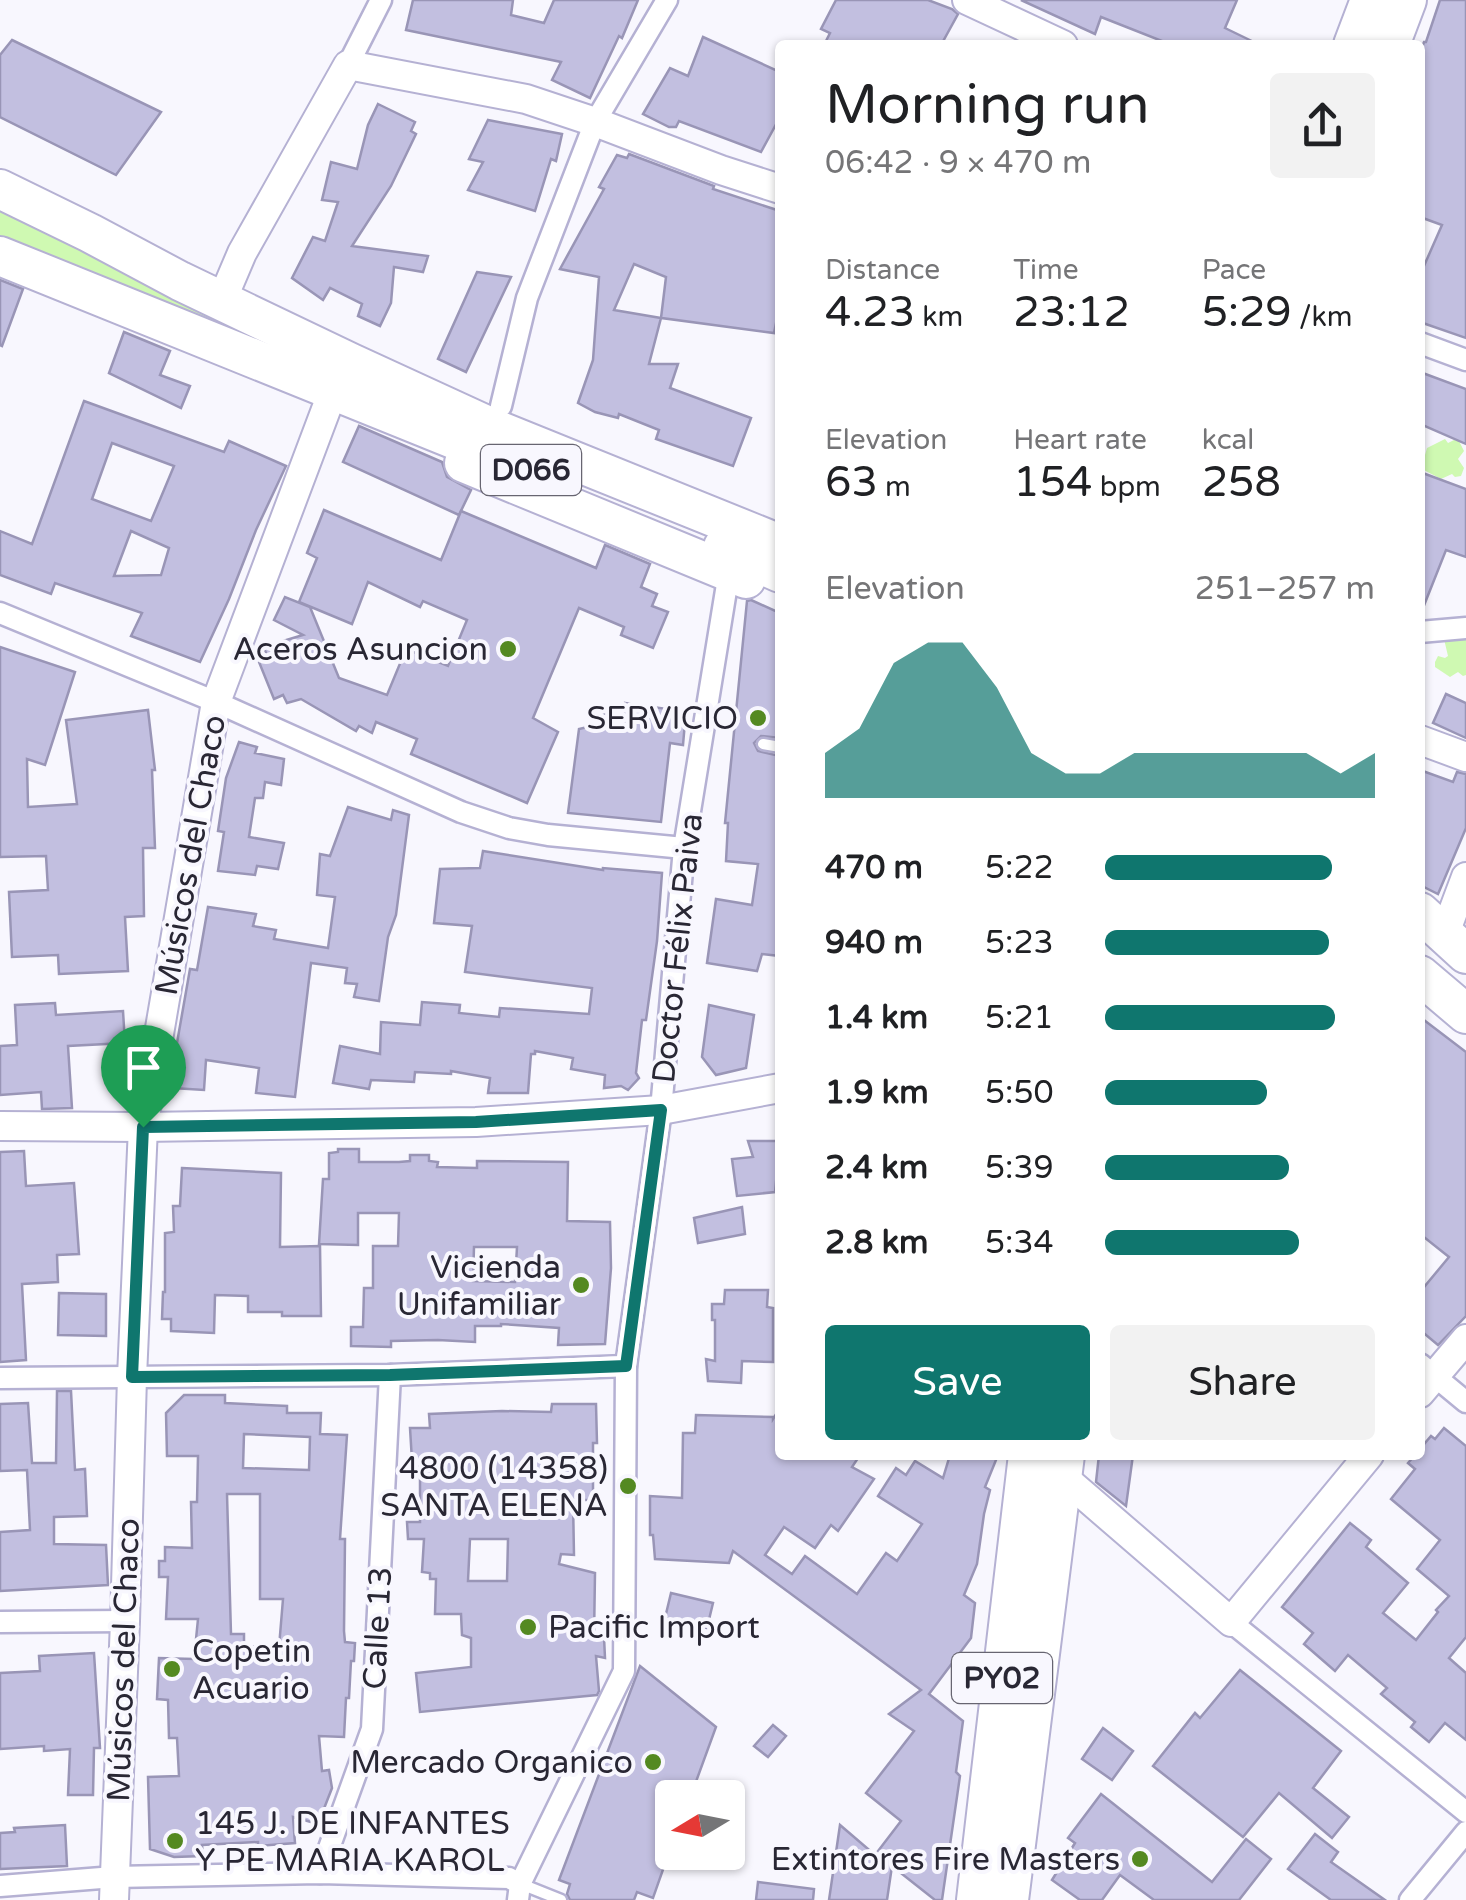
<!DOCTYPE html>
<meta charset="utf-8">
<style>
:root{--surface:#fff;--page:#f2f2f2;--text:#202124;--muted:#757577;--accent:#0f766e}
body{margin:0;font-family:"Varela Round",sans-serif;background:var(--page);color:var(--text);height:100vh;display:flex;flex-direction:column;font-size:38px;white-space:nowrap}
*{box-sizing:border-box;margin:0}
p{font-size:32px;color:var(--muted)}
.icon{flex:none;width:55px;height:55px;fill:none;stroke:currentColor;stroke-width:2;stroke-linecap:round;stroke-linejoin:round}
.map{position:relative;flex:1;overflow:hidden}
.details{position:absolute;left:775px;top:40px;width:650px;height:1420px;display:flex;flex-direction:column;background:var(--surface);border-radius:10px;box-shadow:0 2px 8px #0004}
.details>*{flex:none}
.needle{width:65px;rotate:260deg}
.buttons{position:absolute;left:655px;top:1780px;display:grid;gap:20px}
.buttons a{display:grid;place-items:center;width:90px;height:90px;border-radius:10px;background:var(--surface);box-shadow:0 2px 8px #0004;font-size:50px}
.pin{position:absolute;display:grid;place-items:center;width:85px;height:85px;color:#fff;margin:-102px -42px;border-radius:50% 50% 50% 0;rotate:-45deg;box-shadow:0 0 10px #0007}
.pin .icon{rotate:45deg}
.round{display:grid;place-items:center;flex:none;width:105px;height:105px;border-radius:10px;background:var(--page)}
.summary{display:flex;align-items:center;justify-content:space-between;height:170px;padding:0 50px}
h1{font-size:55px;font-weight:600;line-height:75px}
.stats{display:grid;grid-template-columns:repeat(3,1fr);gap:15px;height:170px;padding:10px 50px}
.stats div{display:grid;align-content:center}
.stats b{font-size:42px;font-weight:600}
.stats small{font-size:28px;font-weight:400}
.stats p{font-size:28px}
.chart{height:280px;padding:20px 50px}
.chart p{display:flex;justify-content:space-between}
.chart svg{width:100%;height:180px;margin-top:10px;fill:var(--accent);opacity:.7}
.button{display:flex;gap:20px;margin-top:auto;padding:20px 50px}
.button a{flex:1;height:115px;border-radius:10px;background:var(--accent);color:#fff;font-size:40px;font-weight:600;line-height:115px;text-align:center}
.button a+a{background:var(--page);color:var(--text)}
ul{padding:0 50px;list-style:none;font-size:32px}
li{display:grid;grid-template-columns:160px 120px 1fr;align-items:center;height:75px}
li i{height:25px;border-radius:12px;background:var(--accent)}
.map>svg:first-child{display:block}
</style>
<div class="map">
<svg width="1466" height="1900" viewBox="0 0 1466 1900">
<rect width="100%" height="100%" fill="#f8f7fe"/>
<g fill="#cff9b2">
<polygon points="0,198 118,264 157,290 328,377 0,237"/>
<polygon points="1445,439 1448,443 1454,440 1459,441 1464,451 1458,459 1464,468 1461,476 1455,477 1452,474 1441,479 1422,469 1421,460 1425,455 1427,448"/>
<polygon points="1466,631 1466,675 1463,676 1458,672 1450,677 1435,667 1435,662 1438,656 1445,658 1448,656 1444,639"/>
</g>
<g fill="#c2bfe0" stroke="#9995b6" stroke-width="2.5" fill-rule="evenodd">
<polygon points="413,0 513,0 511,15 544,23 554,0 638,0 622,38 619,36 590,98 552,80 561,62 406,30"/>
<polygon points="836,0 928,0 952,9 958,14 941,45 824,45 830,33 821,29"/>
<polygon points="1021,0 1237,0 1225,28 1260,45 1161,45 1162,41 1101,17 1095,34"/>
<polygon points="1440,0 1466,0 1466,338 1420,322 1420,275 1442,225 1420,217 1420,53 1424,42 1426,42"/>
<polygon points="703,37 780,72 780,117 761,152 679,121 676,127 669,127 643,114 670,68 688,76"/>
<polygon points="12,40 161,112 116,175 0,117 0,55"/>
<polygon points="378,104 415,122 411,131 416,134 391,186 352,246 428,256 423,272 394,267 391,303 380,326 358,316 362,304 330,288 323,300 292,278 313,237 325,241 338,202 322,200 331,162 357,169 368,125"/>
<polygon points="488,120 562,134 556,161 551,159 535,211 468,190 483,162 469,159"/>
<path d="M629,154L714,186L713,189L780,211V304L774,333L661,318L649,364H678L670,388L751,418L733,466L656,439L659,430L619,414L618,418L595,412L578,403L593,360L599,277L560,269L604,189L599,187L617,155L627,158ZM634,264L666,277L661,318L614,310Z"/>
<polygon points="477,272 511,277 466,372 438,359"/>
<polygon points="0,280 23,289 2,346 0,345"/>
<polygon points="124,332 170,351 160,375 190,386 181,408 109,373"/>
<polygon points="1420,372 1466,389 1466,444 1420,424"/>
<path d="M84,401L224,452L229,441L286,466L256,530L229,599L200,662L131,636L142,613L55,583L51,594L0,575V531L32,544ZM112,443L174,466L151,521L92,499ZM131,531L169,548L161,575L114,576Z"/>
<polygon points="359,426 442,462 447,477 471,490 459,515 343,462"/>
<polygon points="1420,472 1466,489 1466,557 1446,550 1421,613"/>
<polygon points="324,510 441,560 461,511 596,568 605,545 650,564 641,587 657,594 652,606 668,612 653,648 621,635 624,627 579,608 533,718 558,732 527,803 411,754 417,739 376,722 372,733 359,726 356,731 301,699 287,703 283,695 274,699 259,662 270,660 263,647 303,635 274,620 285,597 310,607 339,678 387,695 406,649 448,666 467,620 423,601 420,607 368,582 352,624 299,602 317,558 307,553"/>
<polygon points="751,600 780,613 780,738 761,736 754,743 758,751 780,756 780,956 762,954 757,971 707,963 716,899 752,905 758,864 726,861 728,823 725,823 747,601"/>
<polygon points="0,647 75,672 45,765 27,759 28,807 77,804 66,720 148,710 155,770 152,770 155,848 143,848 144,916 125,917 128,971 59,974 58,955 12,957 9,892 48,890 46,856 0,857"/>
<polygon points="1446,694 1466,703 1466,738 1433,723"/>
<polygon points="625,703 674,710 673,721 685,722 683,745 670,743 661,822 568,813 579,729 592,726 592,712 623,717"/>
<polygon points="239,742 257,747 255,753 284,759 281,785 265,782 263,798 255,798 249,837 284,843 278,869 257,866 255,875 218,871 224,832 218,831 226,778"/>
<polygon points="1420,770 1453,782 1457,772 1466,774 1466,828 1438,894 1420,885"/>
<polygon points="348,807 391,820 393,810 409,815 396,915 388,937 379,1001 354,997 357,984 345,983 347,968 311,963 295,1097 256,1093 259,1068 206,1060 204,1090 173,1088 174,1060 190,969 197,970 208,907 256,914 253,926 276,930 274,939 328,948 335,897 317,895 320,854 330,856"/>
<polygon points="483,851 603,870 603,868 662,873 657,941 646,1020 642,1020 636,1073 639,1078 628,1090 621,1086 604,1088 605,1075 571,1069 573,1058 535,1051 535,1054 531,1054 528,1093 488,1093 490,1078 451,1071 451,1074 415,1072 414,1082 371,1080 369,1089 333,1083 340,1046 380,1054 381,1022 420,1025 422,1002 460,1005 459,1013 499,1017 500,1008 589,1014 592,988 465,972 472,926 434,923 440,869 480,868"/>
<polygon points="55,1003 56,1015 123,1011 125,1043 68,1046 72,1108 42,1109 41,1092 0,1095 0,1046 17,1045 15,1005"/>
<polygon points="709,1005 754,1015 746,1068 716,1075 702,1057"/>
<polygon points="1420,1017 1466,1052 1466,1316 1438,1345 1420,1330 1420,1292 1449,1257 1420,1234"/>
<polygon points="748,1141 780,1141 775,1192 737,1196 732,1159 753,1157"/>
<path d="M338,1149H359V1162H399L410,1161V1155H429V1161L438,1162L437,1167L477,1168V1161L568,1162L567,1221L610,1222L611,1268L605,1344L558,1345L559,1328L501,1324V1326H475V1342L438,1340L391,1341V1347L351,1346V1327H363L364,1288H373V1246H398L399,1213H358V1245L319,1244L323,1179H329V1153L338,1152ZM474,1247H517L515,1282L473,1281Z"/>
<polygon points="24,1151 26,1186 74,1183 79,1254 57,1255 58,1282 22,1284 26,1360 0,1362 0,1152"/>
<polygon points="182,1168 281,1173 280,1247 320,1246 321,1316 282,1316 282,1312 248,1312 248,1296 215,1295 214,1333 171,1331 171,1319 162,1319 163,1292 165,1292 165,1233 174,1232 173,1206 180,1206"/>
<polygon points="742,1207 745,1234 698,1243 694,1218"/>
<polygon points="725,1290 768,1290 767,1307 773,1308 773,1362 742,1361 741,1383 708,1381 706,1359 715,1361 715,1320 712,1320 712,1304 724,1304"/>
<polygon points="59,1293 106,1294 106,1336 58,1335"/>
<polygon points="57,1391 71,1391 75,1470 85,1469 87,1516 54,1517 54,1544 106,1545 108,1585 0,1591 0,1532 30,1530 27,1470 0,1471 0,1404 28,1403 32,1463 56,1463"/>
<path d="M184,1395H225V1403L287,1406V1413H321L320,1434L347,1435L340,1539H345L344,1631L345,1642L355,1643L354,1661H351L349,1698H346L344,1737L319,1736L322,1771L329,1770L332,1788L318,1824L293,1817L295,1843L258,1846V1842L202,1845L203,1856L174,1857L150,1849L148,1777L179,1776L177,1738H169L168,1700L157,1699L159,1658L194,1659L198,1619H166L168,1577H159V1561H165V1547L192,1548L191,1502H197L198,1456H167L166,1413ZM244,1434L310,1437L309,1470L243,1468ZM227,1494H260V1599H283L279,1647L244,1646V1634H231Z"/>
<path d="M552,1404H596L597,1443H593V1500H573L574,1555L561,1554L559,1564L595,1573L594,1638L604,1637L605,1658L596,1656L599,1691L597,1695L420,1712L416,1673L471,1667V1638L462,1635L461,1614H435L436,1579H430V1573L422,1572L424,1539H408L407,1522H420V1461H412L410,1428H430L429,1414L502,1411L551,1412ZM470,1539H508L507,1581H468Z"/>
<polygon points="780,1408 780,1455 860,1455 852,1467 874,1479 838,1531 831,1525 815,1548 784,1527 765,1555 792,1574 805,1556 857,1594 886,1553 897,1561 922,1524 878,1496 896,1468 906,1475 915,1461 943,1478 950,1455 998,1455 985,1487 990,1490 984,1514 977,1564 964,1595 975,1603 971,1638 929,1694 963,1721 956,1772 960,1776 942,1900 935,1900 892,1866 887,1900 829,1900 840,1825 875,1855 901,1821 866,1793 914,1731 889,1714 921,1690 733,1551 729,1563 655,1559 653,1535 650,1535 650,1496 682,1498 683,1433 695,1433 696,1415 773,1417 773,1419"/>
<polygon points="1444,1428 1466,1446 1466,1637 1449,1658 1466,1673 1466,1740 1445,1723 1429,1742 1411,1727 1415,1722 1381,1694 1387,1688 1348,1655 1335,1671 1304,1644 1313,1633 1282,1607 1350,1523 1371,1540 1366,1547 1408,1583 1383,1613 1416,1640 1438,1612 1436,1610 1449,1596 1417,1569 1440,1540 1391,1499 1415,1469 1408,1463 1415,1455 1420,1455 1420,1449 1431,1436 1435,1439"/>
<polygon points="1099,1455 1133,1455 1126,1506 1096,1482"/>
<polygon points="671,1593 713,1603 707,1628 665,1618"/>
<polygon points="94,1653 100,1748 94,1748 93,1795 68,1795 70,1749 44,1751 44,1746 0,1749 0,1673 40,1671 39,1656"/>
<polygon points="640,1666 716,1727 690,1798 672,1798 672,1844 653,1898 637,1892 634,1900 570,1900 567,1894 570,1884 559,1880"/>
<polygon points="1240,1670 1341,1751 1313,1788 1349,1817 1332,1838 1279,1793 1243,1837 1153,1766 1195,1713 1200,1718"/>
<polygon points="773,1725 786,1736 768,1757 754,1746"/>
<polygon points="1103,1728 1133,1751 1112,1780 1082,1759"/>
<polygon points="1101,1794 1212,1882 1246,1839 1271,1859 1239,1900 1154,1900 1120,1875 1102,1900 1080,1900 1052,1880 1075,1843 1068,1838"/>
<polygon points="65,1825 67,1866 0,1869 0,1833 15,1832 14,1828"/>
<polygon points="1315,1834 1338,1852 1331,1862 1385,1900 1331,1900 1288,1869"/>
<polygon points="758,1882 814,1889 813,1900 756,1900"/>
</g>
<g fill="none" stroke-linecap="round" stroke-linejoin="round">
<g stroke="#b5b1d3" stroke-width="15">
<g id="lane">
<polyline points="763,744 780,747"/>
<polyline points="521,1884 561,1900"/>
</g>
</g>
<g stroke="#b5b1d3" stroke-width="25">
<g id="street">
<polyline points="348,65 381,0"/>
<polyline points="1420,343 1466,360"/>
<polyline points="501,406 527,298 595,122 667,0"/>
<polyline points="0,613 216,702 461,812 509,828 548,835 684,848"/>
<polyline points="1420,632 1466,628"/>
<polyline points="1420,1364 1466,1402"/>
<polyline points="0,1378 390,1375 626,1366"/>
<polyline points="0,1622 125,1621"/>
<polyline points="1231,1622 1466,1812"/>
<polyline points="320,1873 372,1729 390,1375"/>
<polyline points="0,1886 114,1877 320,1873 509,1878 520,1884"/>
<polyline points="518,1900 520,1884 624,1671 626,1366 661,1110 684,848 729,572"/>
<polyline points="1410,1900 1466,1832"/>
</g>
</g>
<g stroke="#b5b1d3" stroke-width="32">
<g id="secondary">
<polyline points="967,0 1063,45"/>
<polyline points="222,300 242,253 348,65 526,99 595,122 721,170 780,189"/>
<polyline points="1420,740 1466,757"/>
<polyline points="1445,933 1466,877"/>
<polyline points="0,1126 143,1127 476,1122 661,1110 780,1088"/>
<polyline points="1420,1393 1466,1339"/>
<polyline points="1063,1477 1231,1622 1369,1455"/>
<polyline points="114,1900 125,1621 132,1377 143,1127 216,702 333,391"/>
</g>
</g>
<g stroke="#b5b1d3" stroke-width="42">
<g id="highway">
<polyline points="1353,45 1370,0"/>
<polyline points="1390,45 1407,0"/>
<polyline points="0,189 90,233 180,281 351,363 495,429 780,544"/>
<polyline points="0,256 500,458"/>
<polyline points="464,463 746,579"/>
<polyline points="723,547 780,573"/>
<polyline points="1420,912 1466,954"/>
<polyline points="1420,975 1466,1014"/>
<polyline points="976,1900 1028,1455"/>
<polyline points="1009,1900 1065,1455"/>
</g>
</g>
<use href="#lane" stroke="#fff" stroke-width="10"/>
<use href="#street" stroke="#fff" stroke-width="20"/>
<use href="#secondary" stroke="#fff" stroke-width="28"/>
<use href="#highway" stroke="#fff" stroke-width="38"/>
</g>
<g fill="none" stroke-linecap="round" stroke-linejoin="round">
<g stroke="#fff" stroke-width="20">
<polygon id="route" points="661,1110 626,1366 390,1375 132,1377 143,1127 476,1122"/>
</g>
<use href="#route" stroke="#0f766e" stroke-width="12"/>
</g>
<g fill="#548921" stroke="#f8f7fe" stroke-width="4">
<circle cx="508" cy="649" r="10"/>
<circle cx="758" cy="718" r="10"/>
<circle cx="581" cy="1285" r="10"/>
<circle cx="628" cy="1486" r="10"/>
<circle cx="528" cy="1627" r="10"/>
<circle cx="172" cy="1669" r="10"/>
<circle cx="653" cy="1762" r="10"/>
<circle cx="175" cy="1841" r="10"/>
<circle cx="1140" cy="1859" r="10"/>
</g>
<g text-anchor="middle" stroke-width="8" stroke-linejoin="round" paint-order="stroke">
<g fill="#f8f7fe" stroke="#676571" stroke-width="2.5">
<rect x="481" y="445" width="100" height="50" rx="8"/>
<rect x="952" y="1653" width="100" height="50" rx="8"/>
</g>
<g font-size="30" font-weight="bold" fill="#292734">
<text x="531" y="480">D066</text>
<text x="1002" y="1688">PY02</text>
</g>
<g font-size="32" fill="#292734" stroke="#f8f7fe" text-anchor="end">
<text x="488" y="660">Aceros Asuncion</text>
<text x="738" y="729">SERVICIO</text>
<text x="561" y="1278">Vicienda<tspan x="561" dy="37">Unifamiliar</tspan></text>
<text x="608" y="1479">4800 (14358)<tspan x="608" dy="37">SANTA ELENA</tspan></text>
<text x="548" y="1638" text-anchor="start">Pacific Import</text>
<text x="192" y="1662" text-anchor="start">Copetin<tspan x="192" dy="37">Acuario</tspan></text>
<text x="633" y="1773">Mercado Organico</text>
<text x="195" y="1834" text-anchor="start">145 J. DE INFANTES<tspan x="195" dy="37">Y PE MARIA KAROL</tspan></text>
<text x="1120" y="1870">Extintores Fire Masters</text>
</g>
<g font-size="32" fill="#292734" stroke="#f8f7fe">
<text transform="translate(190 855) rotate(-80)" y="11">Músicos del Chaco</text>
<text transform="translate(677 948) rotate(-84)" y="11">Doctor Félix Paiva</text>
<text transform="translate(377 1628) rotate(-87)" y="11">Calle 13</text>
<text transform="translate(123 1660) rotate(-88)" y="11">Músicos del Chaco</text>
</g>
</g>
</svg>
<div class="buttons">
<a><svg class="needle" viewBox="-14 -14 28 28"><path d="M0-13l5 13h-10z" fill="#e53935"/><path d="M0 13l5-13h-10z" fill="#757577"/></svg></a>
</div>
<div class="pin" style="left:143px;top:1127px;background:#1e9e55"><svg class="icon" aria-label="arrive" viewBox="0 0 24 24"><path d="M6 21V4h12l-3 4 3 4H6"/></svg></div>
<section class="details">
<div class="summary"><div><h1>Morning run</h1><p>06:42 · 9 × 470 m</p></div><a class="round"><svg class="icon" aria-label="share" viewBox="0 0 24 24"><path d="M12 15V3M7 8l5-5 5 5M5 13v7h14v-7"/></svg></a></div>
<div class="stats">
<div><p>Distance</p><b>4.23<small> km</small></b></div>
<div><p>Time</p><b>23:12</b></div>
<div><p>Pace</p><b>5:29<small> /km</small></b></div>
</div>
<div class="stats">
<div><p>Elevation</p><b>63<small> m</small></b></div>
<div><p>Heart rate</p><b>154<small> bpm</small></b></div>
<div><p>kcal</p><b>258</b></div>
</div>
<div class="chart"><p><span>Elevation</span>251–257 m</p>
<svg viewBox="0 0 160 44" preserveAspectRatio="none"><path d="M0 44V33L10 27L20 11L30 6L40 6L50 17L60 33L70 38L80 38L90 33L100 33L110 33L120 33L130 33L140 33L150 38L160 33V44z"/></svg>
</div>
<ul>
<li><b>470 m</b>5:22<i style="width:84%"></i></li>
<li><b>940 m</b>5:23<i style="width:83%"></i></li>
<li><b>1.4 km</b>5:21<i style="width:85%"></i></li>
<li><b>1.9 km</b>5:50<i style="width:60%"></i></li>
<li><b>2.4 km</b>5:39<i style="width:68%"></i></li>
<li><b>2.8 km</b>5:34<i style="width:72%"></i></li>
</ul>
<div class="button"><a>Save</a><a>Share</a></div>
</section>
</div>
